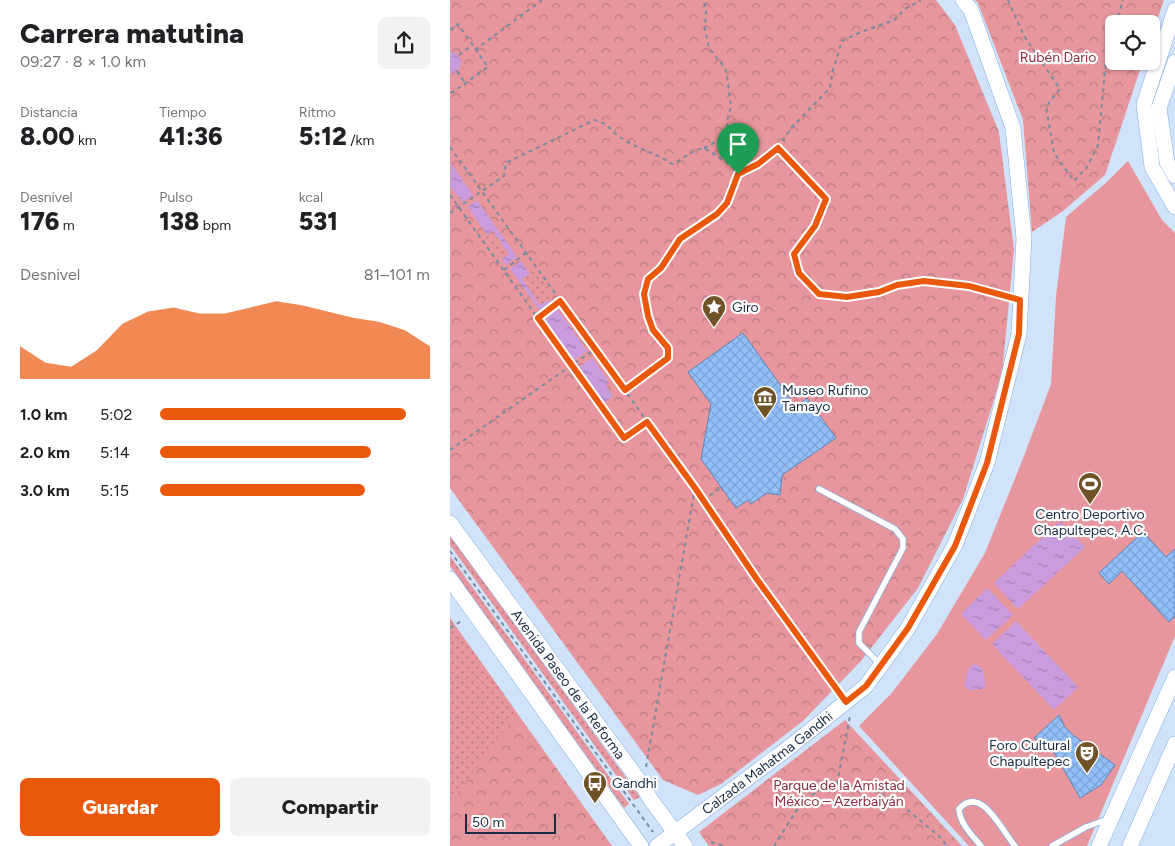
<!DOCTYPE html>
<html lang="es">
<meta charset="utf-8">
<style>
:root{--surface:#fff;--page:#f2f2f2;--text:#202124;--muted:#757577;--accent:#ea580c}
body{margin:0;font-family:Figtree,sans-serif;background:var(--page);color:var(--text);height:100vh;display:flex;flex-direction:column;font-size:19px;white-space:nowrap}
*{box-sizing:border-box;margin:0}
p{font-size:16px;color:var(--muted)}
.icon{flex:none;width:28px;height:28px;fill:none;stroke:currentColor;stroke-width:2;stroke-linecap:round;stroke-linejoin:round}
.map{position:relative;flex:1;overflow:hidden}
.drawer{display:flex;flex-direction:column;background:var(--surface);width:450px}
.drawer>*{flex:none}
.fabs{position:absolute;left:655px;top:15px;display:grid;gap:10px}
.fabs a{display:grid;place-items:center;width:55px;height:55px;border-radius:8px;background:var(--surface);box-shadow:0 1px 4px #0004;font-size:25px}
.scale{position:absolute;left:15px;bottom:12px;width:91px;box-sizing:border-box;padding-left:5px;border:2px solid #1a2c43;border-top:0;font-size:14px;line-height:18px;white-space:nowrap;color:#1a2c43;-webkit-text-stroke:4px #fff;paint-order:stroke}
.pin{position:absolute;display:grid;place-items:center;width:42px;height:42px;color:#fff;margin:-51px -21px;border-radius:50% 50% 50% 0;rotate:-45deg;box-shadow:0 0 5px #0007}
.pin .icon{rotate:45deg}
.round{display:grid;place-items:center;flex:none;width:52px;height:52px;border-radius:8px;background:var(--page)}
.summary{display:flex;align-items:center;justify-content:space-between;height:85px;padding:0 20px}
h1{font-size:28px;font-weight:800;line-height:38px}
.stats{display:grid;grid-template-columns:repeat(3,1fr);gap:8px;height:85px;padding:5px 20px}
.stats div{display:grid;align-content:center}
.stats b{font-size:25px;font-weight:800}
.stats small{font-size:14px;font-weight:400}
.stats p{font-size:14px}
.chart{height:140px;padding:10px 20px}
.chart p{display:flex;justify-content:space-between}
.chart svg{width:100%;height:90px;margin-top:5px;fill:var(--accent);opacity:.7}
.cta{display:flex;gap:10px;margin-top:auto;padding:10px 20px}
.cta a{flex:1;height:58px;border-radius:8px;background:var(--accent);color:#fff;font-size:20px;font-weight:800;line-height:58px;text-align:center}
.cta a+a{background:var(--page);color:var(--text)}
ul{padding:0 20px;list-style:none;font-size:16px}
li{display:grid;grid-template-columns:80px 60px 1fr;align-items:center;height:38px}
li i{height:12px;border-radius:6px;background:var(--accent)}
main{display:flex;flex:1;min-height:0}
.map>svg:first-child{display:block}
</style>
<main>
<section class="drawer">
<div class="summary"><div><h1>Carrera matutina</h1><p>09:27 · 8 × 1.0 km</p></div><a class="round"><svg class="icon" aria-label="share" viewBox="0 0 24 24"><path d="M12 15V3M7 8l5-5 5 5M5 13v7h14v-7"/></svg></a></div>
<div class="stats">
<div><p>Distancia</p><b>8.00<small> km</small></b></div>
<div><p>Tiempo</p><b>41:36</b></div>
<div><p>Ritmo</p><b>5:12<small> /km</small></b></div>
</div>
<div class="stats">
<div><p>Desnivel</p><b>176<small> m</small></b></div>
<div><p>Pulso</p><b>138<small> bpm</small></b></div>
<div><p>kcal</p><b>531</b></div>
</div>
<div class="chart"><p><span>Desnivel</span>81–101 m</p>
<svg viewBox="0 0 160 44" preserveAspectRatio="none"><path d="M0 44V28L10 36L20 38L30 30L40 17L50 11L60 9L70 12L80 12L90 9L100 6L110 8L120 11L130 14L140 16L150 20L160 28V44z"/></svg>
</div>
<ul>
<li><b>1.0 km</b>5:02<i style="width:91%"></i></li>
<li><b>2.0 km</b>5:14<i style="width:78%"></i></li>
<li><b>3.0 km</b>5:15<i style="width:76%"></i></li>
</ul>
<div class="cta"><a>Guardar</a><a>Compartir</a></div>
</section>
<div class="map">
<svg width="725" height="846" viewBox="0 0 725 846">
<defs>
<pattern id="forest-crowns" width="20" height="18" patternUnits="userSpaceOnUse" patternTransform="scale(1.25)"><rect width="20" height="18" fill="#e6969c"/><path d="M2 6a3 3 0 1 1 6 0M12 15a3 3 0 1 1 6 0" fill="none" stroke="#ba7b81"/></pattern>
<pattern id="garden-dots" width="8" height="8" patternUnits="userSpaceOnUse" patternTransform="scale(1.25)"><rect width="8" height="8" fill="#e6969c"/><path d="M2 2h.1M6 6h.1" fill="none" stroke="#ba7b81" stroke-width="1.8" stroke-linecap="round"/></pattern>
<pattern id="water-ripples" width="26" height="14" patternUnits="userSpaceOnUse" patternTransform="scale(1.25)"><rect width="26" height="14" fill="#c99cdd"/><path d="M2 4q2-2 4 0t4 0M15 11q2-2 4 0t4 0" fill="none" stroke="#a27fb5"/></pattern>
<pattern id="building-cross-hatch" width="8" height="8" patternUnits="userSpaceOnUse" patternTransform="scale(1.25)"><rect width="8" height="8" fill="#92bff8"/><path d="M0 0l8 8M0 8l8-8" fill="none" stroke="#7da4d6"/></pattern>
</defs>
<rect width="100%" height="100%" fill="#d0e3fa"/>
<polygon fill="#e6969c" points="678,161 712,220 725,233 725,636 637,846 519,846 409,726 441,694 487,634 535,553 574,456 601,384 606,296 616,217 658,181"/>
<g fill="url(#forest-crowns)">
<polygon points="0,0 486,0 505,25 549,132 564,250 552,374 513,499 468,588 411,661 353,721 271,784 248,795 213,780 0,488"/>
<polygon points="525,0 714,0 701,38 701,24 664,24 664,61 693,61 655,175 613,211 582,232 573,120 528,3"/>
<polygon points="0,619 162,846 0,846"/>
<polygon points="395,720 512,846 259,846 249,832"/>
</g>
<g fill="url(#garden-dots)">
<polygon points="43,231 59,254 50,260 34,237"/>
<polygon points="86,270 104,296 90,305 72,279"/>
<polygon points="0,535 190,797 184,800 0,545"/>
<polygon points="0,556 179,804 174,808 0,566"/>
<polygon points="0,618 67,713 0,803"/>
</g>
<g fill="url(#water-ripples)">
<polygon points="0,52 6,53 11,61 10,68 2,73 0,73"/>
<polygon points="1,163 23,195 12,202 0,186"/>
<polygon points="27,200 67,257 56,265 52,259 59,254 43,231 37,235 18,207"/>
<polygon points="71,261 80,274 72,279 90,305 98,300 101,305 91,312 60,269"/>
<polygon points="107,308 137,351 124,360 93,317"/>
<polygon points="142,358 159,382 156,385 163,396 154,403 129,367"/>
<polygon points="610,521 635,547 568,609 544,583"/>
<polygon points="537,588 563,615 536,640 511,614"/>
<polygon points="566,621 628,687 604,710 542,644"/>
<path d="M523,664L530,666C534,671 537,683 534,689L519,690L514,686L518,670Z"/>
</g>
<g fill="url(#building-cross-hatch)" stroke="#5a84ba">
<polygon points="293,333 346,407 357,398 386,438 332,475 330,495 317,493 301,504 298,500 286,508 251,459 261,404 238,372"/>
<polygon points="693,532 716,557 725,549 725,616 719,622 672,571 659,584 649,573"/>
<polygon points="609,715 615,727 623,735 665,765 651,785 630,798 605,754 596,745 584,738"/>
</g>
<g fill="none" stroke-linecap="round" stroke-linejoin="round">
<g stroke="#81ade6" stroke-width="7">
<g id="lane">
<polyline points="369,489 445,529 453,539 453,548 409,632 409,643 431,665"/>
<path d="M531,846C522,835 510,824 509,809C531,784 552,831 565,846"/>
<polyline points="602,846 636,827 658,819"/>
</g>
</g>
<g stroke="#81ade6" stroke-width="16">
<g id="secondary">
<polyline points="725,10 694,104 702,167 725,207"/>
<polyline points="725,62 709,108 717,162 725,176"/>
<path id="s1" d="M0,523L193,786L201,800L235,846"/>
<polyline points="0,579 191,846"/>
<path id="s2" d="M207,846L337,749L416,686L458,628L505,545L537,463L569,334L574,238L563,128L521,10L513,0"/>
<polyline points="649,846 725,677"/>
<polyline points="680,846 725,744"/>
</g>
</g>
<g stroke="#788ba2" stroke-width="2" stroke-dasharray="4 4" stroke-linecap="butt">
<polyline points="558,0 574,36 610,89 596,107 604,153 624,181 637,167 648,145 657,51 664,29"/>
<polyline points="666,24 673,0"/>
<polyline points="0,30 8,24 38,67 0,94"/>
<polyline points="25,50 92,0"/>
<polyline points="9,55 22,45"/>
<polyline points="7,71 15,83"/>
<polyline points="0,118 0,119"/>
<polyline points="0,147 245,488"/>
<polyline points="254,148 261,145 273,136 277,128 278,115 281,108 277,76 275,68 259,48 255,29 256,12 254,0"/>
<path d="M328,148L376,199L365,226L344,254L349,273L369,294C391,296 405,296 427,292C443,289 458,281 475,281C503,282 531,290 558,296"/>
<polyline points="288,174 308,163 328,148 341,128 380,88 383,70 392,41 411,32 444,20 455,9 471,0"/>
<polyline points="0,195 174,439 197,422"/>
<path d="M0,213L54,176L56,163L144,120C159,123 161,132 173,139C188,149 207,153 222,164C235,159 239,151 254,148L281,165L288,174L277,203L267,214L230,239L211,267L197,279L194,294L198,317L203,330L218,348V358L175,391"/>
<polyline points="54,270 76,253"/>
<polyline points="88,318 111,301"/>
<polyline points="0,450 145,349"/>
<polyline points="253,500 272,487"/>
<polyline points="0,551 203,832"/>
<polyline points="0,628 13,620"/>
<polyline points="196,767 245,488 306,578 388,690"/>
<polyline points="387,784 400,716"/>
<polyline points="261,842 274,846"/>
<polyline points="324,846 350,805 367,791 387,784 419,789 448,802 491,838 497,846"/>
</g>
<use href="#lane" stroke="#fff" stroke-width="5.5"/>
<use href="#secondary" stroke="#fff" stroke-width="15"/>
</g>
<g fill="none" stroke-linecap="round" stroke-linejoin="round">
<g stroke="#fff" stroke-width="10">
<polygon id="route" points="328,148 376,199 365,226 344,254 349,273 369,294 397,297 429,292 447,285 474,281 519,286 570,300 569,334 537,463 505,546 458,628 416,686 396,702 306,578 245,488 197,422 174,438 88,318 110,301 175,390 218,358 218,348 203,330 198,316 194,294 198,279 211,268 230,239 267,214 277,203 288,174 308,164"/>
</g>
<use href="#route" stroke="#ea580c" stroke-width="6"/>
</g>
<defs>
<g id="sight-pin" transform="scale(1.25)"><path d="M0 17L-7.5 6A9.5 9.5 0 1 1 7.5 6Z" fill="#705227" stroke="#fff"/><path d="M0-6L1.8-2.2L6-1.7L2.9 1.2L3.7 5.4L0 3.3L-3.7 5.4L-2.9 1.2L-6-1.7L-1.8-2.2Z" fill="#fff"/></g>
<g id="museum-pin" transform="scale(1.25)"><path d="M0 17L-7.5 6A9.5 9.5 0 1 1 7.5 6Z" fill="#705227" stroke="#fff"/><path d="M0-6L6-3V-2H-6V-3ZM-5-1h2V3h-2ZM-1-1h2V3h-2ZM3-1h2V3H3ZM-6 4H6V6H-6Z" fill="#fff"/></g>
<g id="stadium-pin" transform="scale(1.25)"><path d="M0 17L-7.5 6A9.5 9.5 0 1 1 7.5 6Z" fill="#705227" stroke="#fff"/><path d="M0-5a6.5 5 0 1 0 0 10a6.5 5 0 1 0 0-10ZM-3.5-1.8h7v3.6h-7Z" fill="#fff"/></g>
<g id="theatre-pin" transform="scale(1.25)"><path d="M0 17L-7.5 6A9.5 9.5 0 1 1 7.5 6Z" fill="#705227" stroke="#fff"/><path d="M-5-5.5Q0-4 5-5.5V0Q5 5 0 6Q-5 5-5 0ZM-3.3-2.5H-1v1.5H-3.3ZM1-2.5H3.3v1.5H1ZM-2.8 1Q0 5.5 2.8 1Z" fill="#fff"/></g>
<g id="bus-pin" transform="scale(1.25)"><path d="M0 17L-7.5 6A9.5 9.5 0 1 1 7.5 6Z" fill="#705227" stroke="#fff"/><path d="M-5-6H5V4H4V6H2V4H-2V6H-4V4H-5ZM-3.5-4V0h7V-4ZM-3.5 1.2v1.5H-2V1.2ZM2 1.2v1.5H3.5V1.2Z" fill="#fff"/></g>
</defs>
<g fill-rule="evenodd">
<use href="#sight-pin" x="264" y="307"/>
<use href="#museum-pin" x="315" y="398"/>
<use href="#stadium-pin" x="640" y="484"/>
<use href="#theatre-pin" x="637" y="753"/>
<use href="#bus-pin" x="145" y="783"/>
</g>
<g text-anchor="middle" stroke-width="4.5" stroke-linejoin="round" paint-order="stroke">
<g font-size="14" fill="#8e2c3c" stroke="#fff">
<text x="608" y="62">Rubén Dario</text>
<text x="389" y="790">Parque de la Amistad<tspan x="389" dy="16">México – Azerbaiyán</tspan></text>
</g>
<g font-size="14" fill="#1a2c43" stroke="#fff" text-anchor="start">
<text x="282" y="312">Giro</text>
<text x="332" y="395">Museo Rufino<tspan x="332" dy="16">Tamayo</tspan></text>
<text x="640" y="519" text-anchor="middle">Centro Deportivo<tspan x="640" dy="16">Chapultepec, A.C.</tspan></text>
<text x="620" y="750" text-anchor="end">Foro Cultural<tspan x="620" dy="16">Chapultepec</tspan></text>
<text x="162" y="788">Gandhi</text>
</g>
<g font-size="14" fill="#1a2c43" stroke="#fff">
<text dy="5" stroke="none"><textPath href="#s1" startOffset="200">Avenida Paseo de la Reforma</textPath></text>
<text dy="5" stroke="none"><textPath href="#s2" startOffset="138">Calzada Mahatma Gandhi</textPath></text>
</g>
</g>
</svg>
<div class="fabs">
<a><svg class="icon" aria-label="locate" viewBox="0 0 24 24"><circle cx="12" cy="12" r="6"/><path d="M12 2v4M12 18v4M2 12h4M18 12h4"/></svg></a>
</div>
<div class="scale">50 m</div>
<div class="pin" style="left:288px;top:174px;background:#1e9e55"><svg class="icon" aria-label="arrive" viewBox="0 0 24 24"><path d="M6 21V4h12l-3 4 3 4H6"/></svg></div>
</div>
</main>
